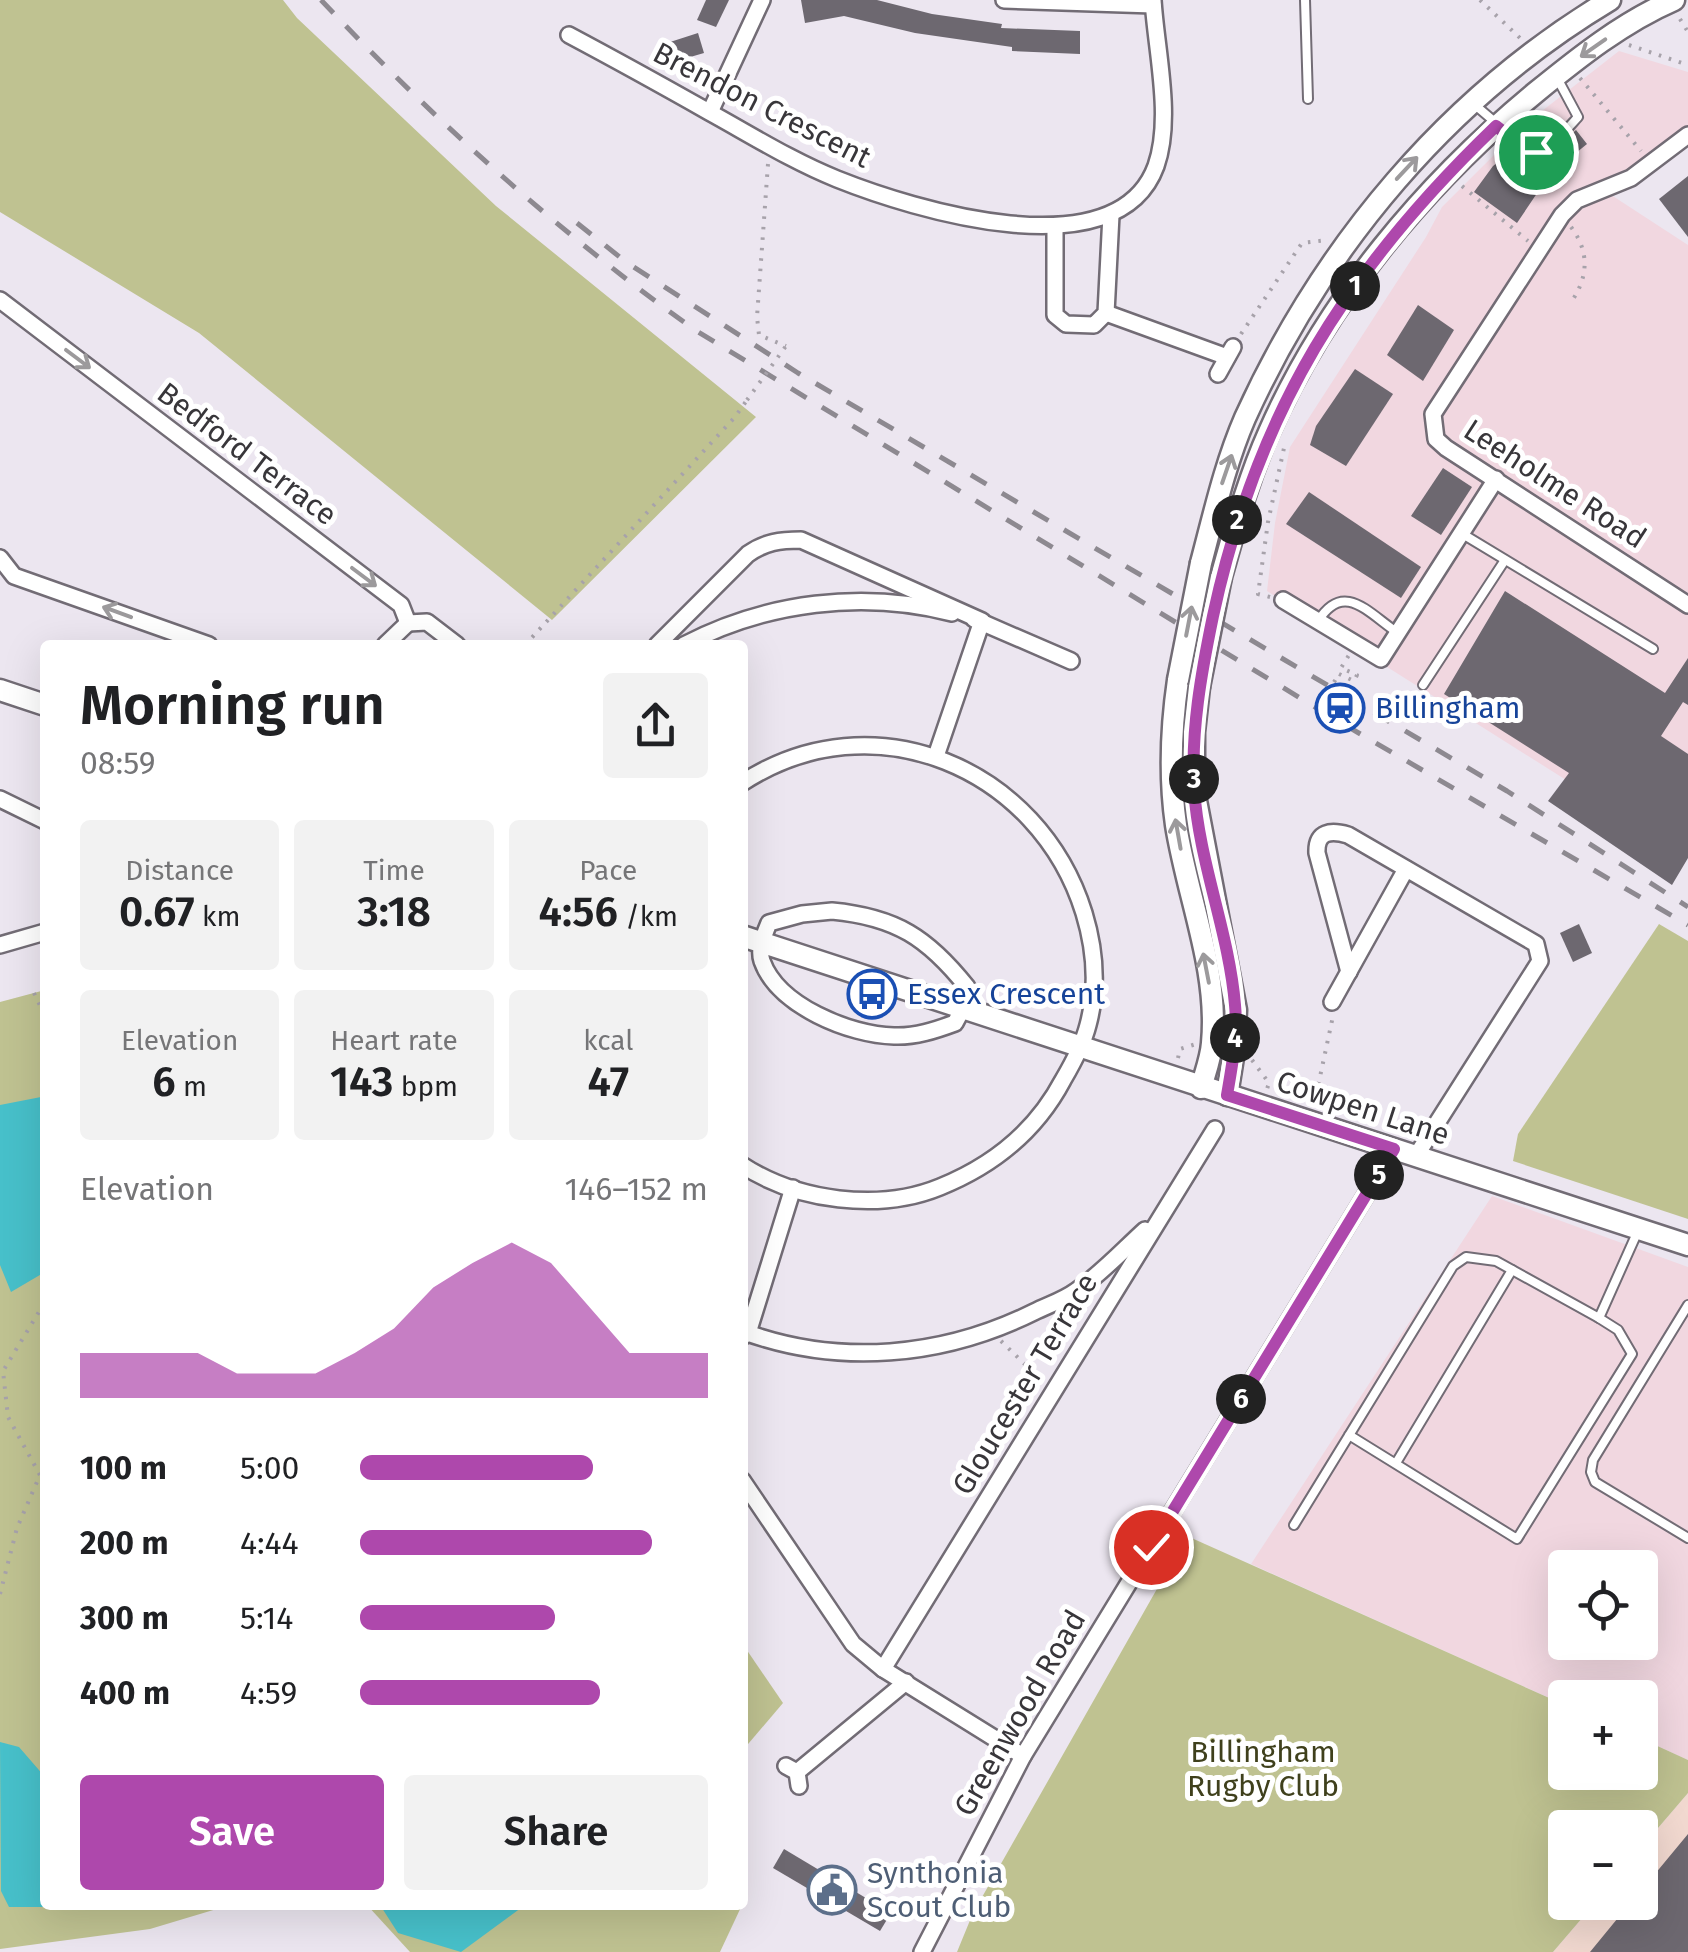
<!DOCTYPE html>
<meta charset="utf-8">
<style>
:root{--surface:#fff;--page:#f2f2f2;--text:#202124;--muted:#757577;--accent:#ae48ac}
body{margin:0;font-family:"Fira Sans",sans-serif;background:var(--page);color:var(--text);height:100vh;display:flex;flex-direction:column;font-size:38px;white-space:nowrap}
*{box-sizing:border-box;margin:0}
p{font-size:32px;color:var(--muted)}
.icon{flex:none;width:55px;height:55px;fill:none;stroke:currentColor;stroke-width:2;stroke-linecap:round;stroke-linejoin:round}
.map{position:relative;flex:1;overflow:hidden}
.side{position:absolute;left:40px;top:640px;width:708px;height:1270px;display:flex;flex-direction:column;background:var(--surface);border-radius:10px;box-shadow:0 10px 40px #0002}
.side>*{flex:none}
.tools{position:absolute;left:1548px;top:1550px;display:grid;gap:20px}
.tools a{display:grid;place-items:center;width:110px;height:110px;border-radius:10px;background:var(--surface);box-shadow:0 10px 40px #0002;font-size:50px}
.pin{position:absolute;display:grid;place-items:center;width:85px;height:85px;color:#fff;margin:-42px;border:5px solid #fff;border-radius:50%;box-shadow:0 2px 10px #0007}
.km{position:absolute;width:50px;height:50px;margin:-25px;border-radius:50%;background:#222;color:#fff;font-size:28px;line-height:50px;text-align:center}
.round{display:grid;place-items:center;flex:none;width:105px;height:105px;border-radius:10px;background:var(--page)}
.summary{display:flex;align-items:center;justify-content:space-between;height:170px;padding:0 40px}
h1{font-size:55px;font-weight:600;line-height:75px}
.metrics{display:grid;grid-template-columns:repeat(3,1fr);gap:15px;height:170px;padding:10px 40px}
.metrics div{display:grid;align-content:center;border-radius:10px;background:var(--page);text-align:center}
.metrics b{font-size:42px;font-weight:600}
.metrics small{font-size:28px;font-weight:400}
.metrics p{font-size:28px}
.chart{height:280px;padding:20px 40px}
.chart p{display:flex;justify-content:space-between}
.chart svg{width:100%;height:180px;margin-top:10px;fill:var(--accent);opacity:.7}
.primary-button{display:flex;gap:20px;margin-top:auto;padding:20px 40px}
.primary-button a{flex:1;height:115px;border-radius:10px;background:var(--accent);color:#fff;font-size:40px;font-weight:600;line-height:115px;text-align:center}
.primary-button a+a{background:var(--page);color:var(--text)}
ul{padding:0 40px;list-style:none;font-size:32px}
li{display:grid;grid-template-columns:160px 120px 1fr;align-items:center;height:75px}
li i{height:25px;border-radius:12px;background:var(--accent)}
.map>svg:first-child{display:block}
</style>
<div class="map">
<svg width="1688" height="1952" viewBox="0 0 1688 1952">
<rect width="100%" height="100%" fill="#ece6f0"/>
<g fill="#f1d7e0" fill-rule="evenodd">
<polygon points="1619,51 1688,72 1688,125 1602,189 1688,245 1688,857 1267,591 1275,523 1290,447 1426,237 1442,207 1524,125"/>
<path d="M1492,1196L1688,1267V1760L1640,1738V1698H1565V1705L1251,1564ZM1565,1568H1640V1642H1565Z"/>
</g>
<polygon fill="#f2d9d0" points="1688,1793 1688,1952 1553,1952 1595,1903 1640,1902 1640,1849"/>
<g fill="#bfc291">
<polygon points="0,0 283,0 297,18 496,206 756,417 552,620 199,333 0,212"/>
<polygon points="1659,924 1688,941 1688,1219 1513,1161 1518,1134"/>
<polygon points="45,990 45,1905 230,1905 150,1929 0,1949 0,1002"/>
<polygon points="1187,1536 1565,1705 1565,1772 1640,1772 1640,1738 1688,1760 1688,1793 1640,1849 1640,1828 1565,1828 1565,1902 1595,1903 1553,1952 957,1952 973,1913"/>
<polygon points="742,1643 783,1703 743,1750 742,1750"/>
<polygon points="367,1905 742,1905 720,1952 410,1952"/>
</g>
<g fill="#47c0ca">
<polygon points="41,1097 45,1099 45,1272 11,1292 0,1265 0,1105"/>
<polygon points="0,1742 19,1747 45,1777 45,1905 62,1905 59,1907 9,1907 1,1891"/>
<polygon points="380,1905 525,1905 461,1952 398,1933"/>
</g>
<g fill="#6d6870">
<polygon points="706,0 729,0 716,27 697,20"/>
<polygon points="801,0 877,0 932,14 1002,24 1001,28 1080,31 1080,54 1012,51 1012,47 915,33 844,16 805,23"/>
<polygon points="698,33 704,53 673,62 667,43"/>
<polygon points="1576,130 1587,144 1550,174 1517,223 1474,192 1493,166 1515,149 1526,158 1539,158 1554,150"/>
<polygon points="1688,176 1688,237 1659,199"/>
<polygon points="1418,305 1454,330 1423,381 1387,355"/>
<polygon points="1355,369 1393,394 1346,466 1310,445 1316,426"/>
<polygon points="1443,468 1472,487 1441,535 1411,516"/>
<polygon points="1309,492 1421,567 1401,598 1286,524"/>
<polygon points="1505,591 1665,693 1688,658 1688,705 1683,702 1661,736 1688,754 1688,858 1672,885 1548,801 1569,773 1444,694"/>
<polygon points="1579,924 1592,953 1573,962 1560,933"/>
<polygon points="1688,1834 1688,1952 1590,1952 1631,1902 1640,1902 1640,1892"/>
<polygon points="784,1849 891,1913 880,1931 773,1868"/>
</g>
<g fill="none" stroke-linecap="round" stroke-linejoin="round">
<g stroke="#726c75" stroke-width="12">
<g id="lane">
<polyline points="1305,0 1308,99"/>
<path d="M1475,105L1529,151C1549,152 1565,131 1578,117L1556,76"/>
<polyline points="1461,533 1653,649"/>
<path d="M1318,621C1344,580 1368,613 1398,633"/>
<polyline points="1423,685 1505,560"/>
<polyline points="1688,1305 1593,1460 1591,1472 1595,1482 1688,1538"/>
<polyline points="1599,1318 1637,1233"/>
<polyline points="1396,1463 1512,1270"/>
<polyline points="1294,1525 1453,1266 1466,1257 1496,1261 1599,1318 1618,1330 1632,1354 1517,1539 1349,1435"/>
</g>
</g>
<g stroke="#726c75" stroke-width="20">
<g id="street">
<polyline points="1004,0 1153,5"/>
<path d="M569,35C616,60 663,86 709,112C751,135 792,161 837,179C912,209 1117,273 1156,166C1173,118 1156,50 1153,0"/>
<polyline points="710,112 762,0"/>
<polyline points="1688,135 1631,178 1577,200 1562,215 1433,414 1436,439 1446,448 1688,605"/>
<polyline points="1055,226 1055,315 1066,324 1094,325 1106,313 1111,215"/>
<polyline points="0,300 401,605 408,623"/>
<polyline points="1106,313 1227,357"/>
<polyline points="1218,374 1233,347"/>
<polyline points="0,558 14,576 209,645"/>
<polyline points="1283,600 1381,659 1496,479"/>
<polyline points="974,619 1071,661"/>
<polyline points="408,623 427,622 457,645"/>
<polyline points="385,645 408,623"/>
<path d="M657,645L748,554C765,542 780,540 801,540L982,621L936,756"/>
<path d="M684,645C766,602 863,590 952,613"/>
<path d="M742,783C873,697 1039,768 1084,913C1095,949 1098,988 1088,1025C1083,1045 1073,1063 1063,1080C1036,1131 992,1166 940,1187C879,1212 797,1201 742,1165"/>
<polyline points="0,799 45,821"/>
<path d="M832,911C896,917 928,938 967,987L963,1008L955,1023C936,1030 915,1037 894,1036C850,1035 778,1006 762,961C758,949 764,935 769,923L802,914Z"/>
<polyline points="0,945 45,932"/>
<path d="M1349,972L1317,853C1316,831 1331,830 1348,835L1536,944L1540,961L1416,1156"/>
<polyline points="1332,1002 1406,869"/>
<path d="M742,1331C839,1367 943,1357 1034,1312C1048,1305 1064,1300 1076,1291C1101,1274 1123,1250 1145,1230"/>
<polyline points="742,1337 748,1333 793,1188"/>
<polyline points="742,1480 853,1644 883,1669 1023,1756"/>
<polyline points="883,1669 1215,1129"/>
<polyline points="786,1766 797,1772 799,1786"/>
<polyline points="797,1772 906,1682"/>
<polyline points="922,1952 1023,1756 1394,1149"/>
</g>
</g>
<g stroke="#726c75" stroke-width="25">
<g id="secondary">
<path d="M1201,563C1214,514 1225,464 1245,418C1323,246 1448,97 1610,0"/>
<path d="M1221,577C1235,528 1248,479 1269,432C1327,300 1425,184 1535,93C1578,58 1623,22 1674,0"/>
<path d="M1178,680C1171,728 1169,776 1176,825C1187,896 1219,970 1212,1043C1211,1058 1205,1073 1201,1088"/>
<polyline points="1199,687 1194,732 1194,790 1236,1010 1234,1051 1227,1095"/>
<polyline points="0,690 45,705"/>
<polyline points="742,936 1688,1245"/>
</g>
</g>
<g stroke="#a7a2aa" stroke-width="4" stroke-dasharray="2.5 8" stroke-linecap="butt">
<polyline points="1480,0 1520,38"/>
<polyline points="1680,19 1688,32"/>
<polyline points="1629,45 1688,65"/>
<polyline points="1580,78 1641,151"/>
<polyline points="768,164 757,317 759,335 786,346"/>
<polyline points="1462,186 1528,241"/>
<path d="M1571,227C1589,251 1589,275 1572,301"/>
<polyline points="1241,334 1302,243 1328,240"/>
<polyline points="1270,597 1258,594 1268,522 1284,448"/>
<polyline points="525,645 735,417 747,400"/>
<polyline points="1339,674 1354,681 1357,675 1341,668 1349,655"/>
<polyline points="1323,700 1334,705"/>
<polyline points="34,993 45,1016"/>
<polyline points="1178,1058 1180,1049 1196,1044"/>
<polyline points="1252,1060 1269,1083 1267,1089"/>
<polyline points="1314,1105 1333,1016"/>
<polyline points="1001,1341 1041,1380"/>
<polyline points="0,1594 17,1528 40,1475 8,1417 3,1371 45,1302"/>
</g>
<use href="#lane" stroke="#fff" stroke-width="8"/>
<use href="#street" stroke="#fff" stroke-width="15"/>
<use href="#secondary" stroke="#fff" stroke-width="20"/>
<g stroke="#8d8990" stroke-width="5" stroke-dasharray="18 18" stroke-linecap="butt">
<path d="M321,0C436,122 558,232 695,330L1333,718L1688,925"/>
<polyline points="577,223 626,262 798,373 1507,791 1688,907"/>
</g>
<g stroke="#726c75" stroke-width="25" stroke-linecap="butt">
<g id="secondary-bridge">
<polyline points="1178,680 1201,563"/>
<polyline points="1199,687 1221,577"/>
</g>
</g>
<g stroke="#a7a2aa" stroke-width="4" stroke-dasharray="2.5 8" stroke-linecap="butt">
<polyline points="747,400 786,346"/>
<polyline points="1323,700 1339,674"/>
</g>
<use href="#secondary-bridge" stroke="#fff" stroke-width="20"/>
</g>
<defs><path id="oneway-shaft" d="M-6 0H5M1.5-3L5.5 0L1.5 3" fill="none" stroke-width="1.6" stroke-linecap="round" stroke-linejoin="round" transform="scale(2.5)"/></defs>
<g stroke="#9c9a9c">
<use href="#oneway-shaft" transform="translate(1593 48) rotate(145)"/>
<use href="#oneway-shaft" transform="translate(1407 168) rotate(-47)"/>
<use href="#oneway-shaft" transform="translate(78 359) rotate(37)"/>
<use href="#oneway-shaft" transform="translate(1227 469) rotate(-71)"/>
<use href="#oneway-shaft" transform="translate(364 577) rotate(37)"/>
<use href="#oneway-shaft" transform="translate(117 612) rotate(-160)"/>
<use href="#oneway-shaft" transform="translate(1189 621) rotate(-79)"/>
<use href="#oneway-shaft" transform="translate(1178 834) rotate(-100)"/>
<use href="#oneway-shaft" transform="translate(1206 968) rotate(-101)"/>
</g>
<g fill="none" stroke-linecap="round" stroke-linejoin="round">
<g stroke="#fff" stroke-width="20">
<path id="route" d="M1151,1547L1394,1149L1227,1095C1232,1066 1238,1035 1235,1005C1229,932 1199,863 1194,789C1191,730 1201,674 1213,616C1257,411 1346,270 1496,126L1529,152H1536"/>
</g>
<use href="#route" stroke="#ae48ac" stroke-width="12"/>
</g>
<defs>
<g id="station-ring" transform="scale(2.5)"><circle r="9.5" fill="#fff" stroke="#1a4fb4" stroke-width="1.5"/><path d="M-3-6H3Q5-6 5-4V2Q5 4 3 4L4.5 6H3L1.5 4h-3L-3 6H-4.5L-3 4Q-5 4-5 2V-4Q-5-6-3-6ZM-3.5-4v3h7v-3ZM-3.5 1v1.5H-2V1ZM2 1v1.5H3.5V1Z" fill="#1a4fb4"/></g>
<g id="bus-ring" transform="scale(2.5)"><circle r="9.5" fill="#fff" stroke="#1a4fb4" stroke-width="1.5"/><path d="M-5-6H5V4H4V6H2V4H-2V6H-4V4H-5ZM-3.5-4V0h7V-4ZM-3.5 1.2v1.5H-2V1.2ZM2 1.2v1.5H3.5V1.2Z" fill="#1a4fb4"/></g>
<g id="civic-ring" transform="scale(2.5)"><circle r="9.5" fill="#fff" stroke="#5c6f8a" stroke-width="1.5"/><path d="M-.6-6.5H3V-4.5H.6V-3L4-1V1h2V6H-6V1h2V-1L-.6-3ZM-1.2 2.5V6h2.4V2.5Z" fill="#5c6f8a"/></g>
</defs>
<g fill-rule="evenodd">
<use href="#station-ring" x="1340" y="708"/>
<use href="#bus-ring" x="872" y="994"/>
<use href="#civic-ring" x="832" y="1890"/>
</g>
<g text-anchor="middle" stroke-width="10" stroke-linejoin="round" paint-order="stroke">
<g font-size="30" fill="#38363a" stroke="#fff">
<text transform="translate(762 105) rotate(27)" y="10">Brendon Crescent</text>
<text transform="translate(247 454) rotate(37)" y="10">Bedford Terrace</text>
<text transform="translate(1555 484) rotate(33)" y="10">Leeholme Road</text>
<text transform="translate(1363 1108) rotate(18)" y="10">Cowpen Lane</text>
<text transform="translate(1025 1384) rotate(-59)" y="10">Gloucester Terrace</text>
<text transform="translate(1020 1713) rotate(-60)" y="10">Greenwood Road</text>
</g>
<g font-size="30" fill="#164399" stroke="#fff" text-anchor="start">
<text x="1375" y="718">Billingham</text>
<text x="907" y="1004">Essex Crescent</text>
</g>
<g font-size="30" fill="#3f401c" stroke="#fff">
<text x="1263" y="1762">Billingham<tspan x="1263" dy="34">Rugby Club</tspan></text>
</g>
<g font-size="30" fill="#4e5e75" stroke="#fff" text-anchor="start">
<text x="867" y="1883">Synthonia<tspan x="867" dy="34">Scout Club</tspan></text>
</g>
</g>
</svg>
<div class="tools">
<a><svg class="icon" aria-label="locate" viewBox="0 0 24 24"><circle cx="12" cy="12" r="6"/><path d="M12 2v4M12 18v4M2 12h4M18 12h4"/></svg></a>
<a>+</a>
<a>−</a>
</div>
<div class="pin" style="left:1536px;top:152px;background:#1e9e55"><svg class="icon" aria-label="arrive" viewBox="0 0 24 24"><path d="M6 21V4h12l-3 4 3 4H6"/></svg></div>
<div class="pin" style="left:1151px;top:1547px;background:#d93025"><svg class="icon" aria-label="check" viewBox="0 0 24 24"><path d="M5 12l5 5 9-10"/></svg></div>
<b class="km" style="left:1355px;top:286px">1</b>
<b class="km" style="left:1237px;top:520px">2</b>
<b class="km" style="left:1194px;top:779px">3</b>
<b class="km" style="left:1235px;top:1038px">4</b>
<b class="km" style="left:1379px;top:1175px">5</b>
<b class="km" style="left:1241px;top:1399px">6</b>
<section class="side">
<div class="summary"><div><h1>Morning run</h1><p>08:59</p></div><a class="round"><svg class="icon" aria-label="share" viewBox="0 0 24 24"><path d="M12 15V3M7 8l5-5 5 5M5 13v7h14v-7"/></svg></a></div>
<div class="metrics">
<div><p>Distance</p><b>0.67<small> km</small></b></div>
<div><p>Time</p><b>3:18</b></div>
<div><p>Pace</p><b>4:56<small> /km</small></b></div>
</div>
<div class="metrics">
<div><p>Elevation</p><b>6<small> m</small></b></div>
<div><p>Heart rate</p><b>143<small> bpm</small></b></div>
<div><p>kcal</p><b>47</b></div>
</div>
<div class="chart"><p><span>Elevation</span>146–152 m</p>
<svg viewBox="0 0 160 44" preserveAspectRatio="none"><path d="M0 44V33L10 33L20 33L30 33L40 38L50 38L60 38L70 33L80 27L90 17L100 11L110 6L120 11L130 22L140 33L150 33L160 33V44z"/></svg>
</div>
<ul>
<li><b>100 m</b>5:00<i style="width:67%"></i></li>
<li><b>200 m</b>4:44<i style="width:84%"></i></li>
<li><b>300 m</b>5:14<i style="width:56%"></i></li>
<li><b>400 m</b>4:59<i style="width:69%"></i></li>
</ul>
<div class="primary-button"><a>Save</a><a>Share</a></div>
</section>
</div>
